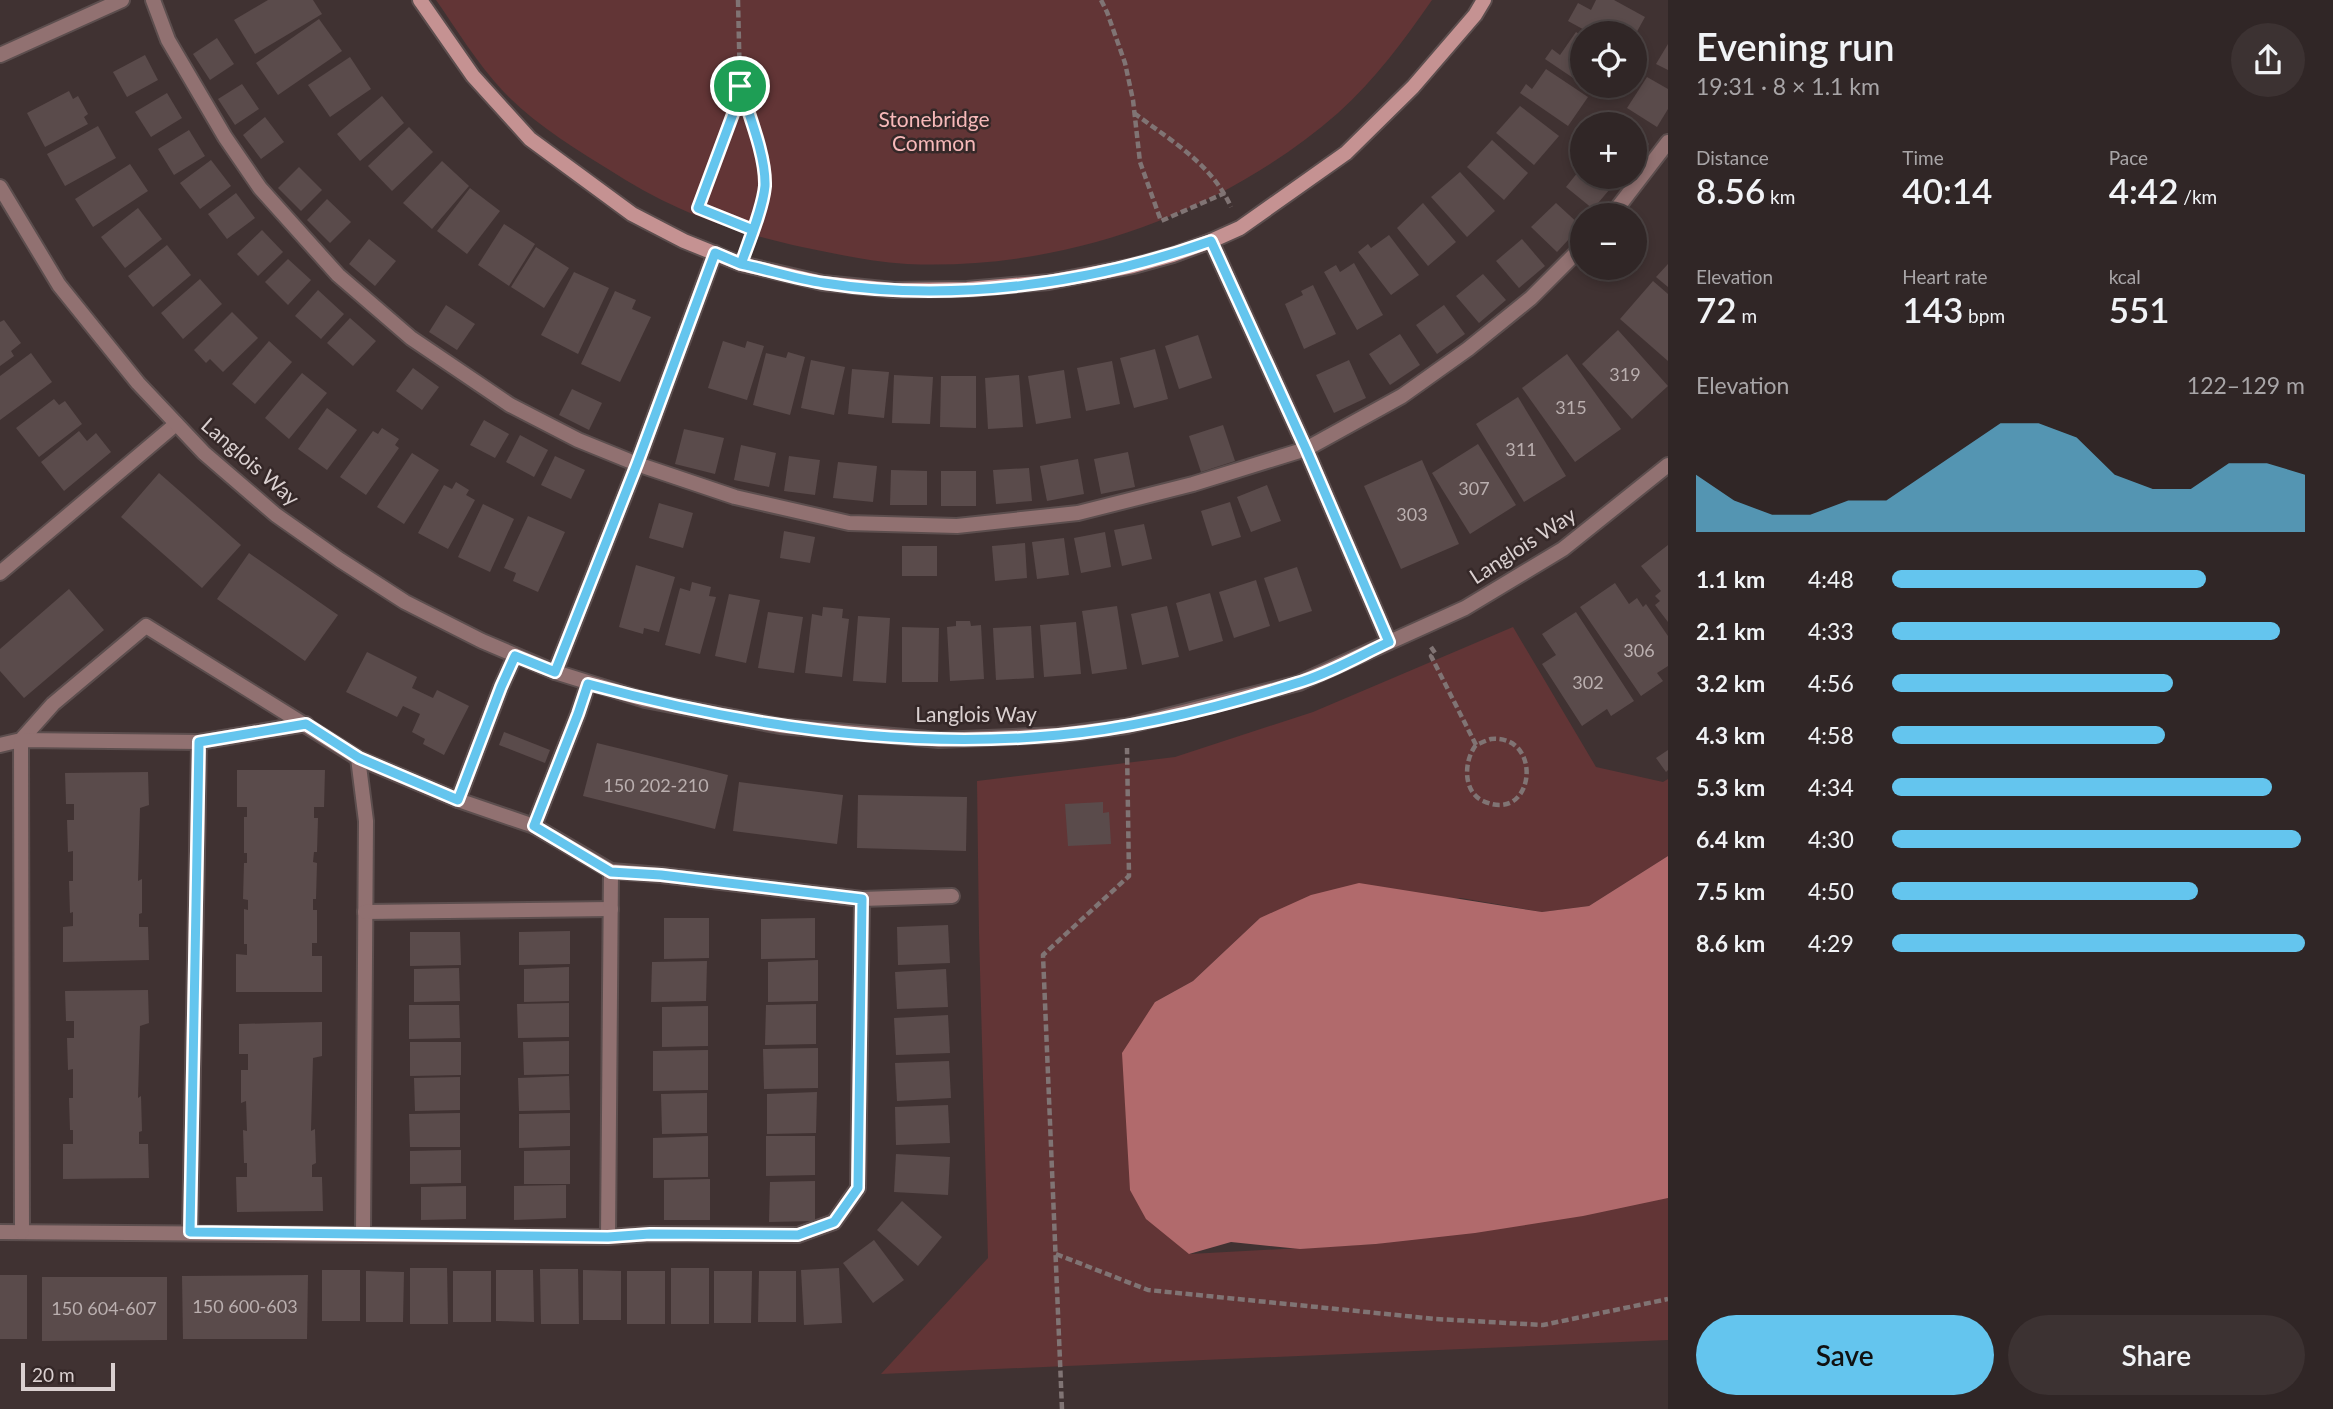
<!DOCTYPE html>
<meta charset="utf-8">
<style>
:root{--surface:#302626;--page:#3c3232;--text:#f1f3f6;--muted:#a8a5a7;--line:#4b4343;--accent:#64c5ee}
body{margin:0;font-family:Lato,sans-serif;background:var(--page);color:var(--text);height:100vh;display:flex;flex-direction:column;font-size:26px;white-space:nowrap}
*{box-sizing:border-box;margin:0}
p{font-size:23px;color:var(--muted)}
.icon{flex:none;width:38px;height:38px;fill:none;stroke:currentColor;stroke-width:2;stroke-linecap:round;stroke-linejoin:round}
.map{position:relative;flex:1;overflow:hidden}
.details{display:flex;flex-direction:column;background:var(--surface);width:665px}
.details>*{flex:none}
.buttons{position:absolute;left:1570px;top:21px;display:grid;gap:14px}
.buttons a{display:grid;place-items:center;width:77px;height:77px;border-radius:50%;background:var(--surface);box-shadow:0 4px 10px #0003,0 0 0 2px var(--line);font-size:35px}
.scale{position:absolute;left:21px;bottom:18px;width:94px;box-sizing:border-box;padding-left:7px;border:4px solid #dad0d0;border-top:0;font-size:19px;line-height:24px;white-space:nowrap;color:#dad0d0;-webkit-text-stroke:5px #352828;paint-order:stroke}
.pin{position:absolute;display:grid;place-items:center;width:60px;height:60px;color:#fff;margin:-30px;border:4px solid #fff;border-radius:50%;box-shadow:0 2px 7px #0007}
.round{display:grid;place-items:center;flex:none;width:74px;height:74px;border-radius:37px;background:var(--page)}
.headline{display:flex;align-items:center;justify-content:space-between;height:119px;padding:0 28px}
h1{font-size:38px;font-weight:600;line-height:52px}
.metrics{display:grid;grid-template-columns:repeat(3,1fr);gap:10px;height:119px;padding:7px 28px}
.metrics div{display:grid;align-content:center}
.metrics b{font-size:35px;font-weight:600}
.metrics small{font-size:19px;font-weight:400}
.metrics p{font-size:19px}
.chart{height:196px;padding:14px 28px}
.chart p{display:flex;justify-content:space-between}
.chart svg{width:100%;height:126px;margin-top:7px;fill:var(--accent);opacity:.7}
.button{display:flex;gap:14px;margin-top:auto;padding:14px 28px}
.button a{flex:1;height:80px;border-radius:42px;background:var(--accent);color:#111;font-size:28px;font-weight:600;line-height:80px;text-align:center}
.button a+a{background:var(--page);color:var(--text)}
ul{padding:0 28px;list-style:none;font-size:23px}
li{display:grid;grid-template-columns:112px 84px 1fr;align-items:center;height:52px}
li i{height:18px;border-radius:9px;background:var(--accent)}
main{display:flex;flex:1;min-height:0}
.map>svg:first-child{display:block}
</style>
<main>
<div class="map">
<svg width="1668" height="1409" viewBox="0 0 1668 1409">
<rect width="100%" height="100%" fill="#403232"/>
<g fill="#623536">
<path d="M436,0H1432C1404,40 1375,80 1338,113C1221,215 1061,271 907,264C872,262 836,254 802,247C733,232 676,212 616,174C576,149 535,125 502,90C477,63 457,30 436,0Z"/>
<polygon points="1513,627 1596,767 1663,782 1668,779 1668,856 1589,906 1542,912 1461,898 1260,918 1193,981 1155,1002 1190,1254 1376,1244 1668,1196 1668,1340 881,1374 988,1258 979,934 977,781 1175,757 1313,712"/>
</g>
<polygon fill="#b16a6c" points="1668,856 1668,1198 1583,1216 1475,1233 1376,1244 1300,1249 1231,1242 1189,1254 1146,1219 1130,1190 1122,1053 1155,1002 1193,981 1260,918 1311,895 1359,883 1542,912 1589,906"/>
<g fill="#5a4b4b">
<polygon points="268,0 313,0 322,14 255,54 234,20"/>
<polygon points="1596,0 1614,0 1645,17 1634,37 1634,33 1590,33 1568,21 1578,3 1591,10"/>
<polygon points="319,19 342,51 278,95 256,63"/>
<polygon points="1576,32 1582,36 1582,84 1545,59 1552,49 1560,55"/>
<polygon points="217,38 234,64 210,80 193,54"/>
<polygon points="1668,44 1668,70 1656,64"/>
<polygon points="145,55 158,80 127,97 113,72"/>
<polygon points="350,57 371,89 330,117 308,85"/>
<polygon points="1546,69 1588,97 1568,126 1520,93 1526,84 1532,89"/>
<polygon points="1647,77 1668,89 1668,109 1657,127 1627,108"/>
<polygon points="242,84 259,109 235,125 218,99"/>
<polygon points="69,91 73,99 78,96 88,114 84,117 88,124 45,147 27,113"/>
<polygon points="167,93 182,118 151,137 135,112"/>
<polygon points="382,96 404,123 360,161 337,134"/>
<polygon points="1520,106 1559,136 1534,165 1496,133"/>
<polygon points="265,117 284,142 261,159 243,135"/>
<polygon points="98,126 116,158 65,186 47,154"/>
<polygon points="409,127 433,152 392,191 368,166"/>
<polygon points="189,130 205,156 174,175 158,149"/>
<polygon points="1634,132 1649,144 1634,162"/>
<polygon points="1492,140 1528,173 1504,200 1467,167"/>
<polygon points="211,160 231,186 200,209 180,183"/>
<polygon points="442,161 469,186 432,229 403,203"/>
<polygon points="130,164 148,191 93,227 75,199"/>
<polygon points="299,167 322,190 301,211 278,188"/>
<polygon points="1582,167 1582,177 1608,177 1615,183 1593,209 1566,187"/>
<polygon points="1460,172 1495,211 1467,237 1431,197"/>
<polygon points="470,188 500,211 467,254 437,231"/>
<polygon points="236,193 255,218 227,239 208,214"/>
<polygon points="327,199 351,222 330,243 307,220"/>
<polygon points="1423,203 1456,242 1428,266 1397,228"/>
<polygon points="1556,203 1581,226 1557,252 1531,227"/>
<polygon points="138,208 162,239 125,268 101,237"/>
<polygon points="504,224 535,244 509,286 478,265"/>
<polygon points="262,230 283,252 258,276 237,254"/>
<polygon points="1389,235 1419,275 1391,295 1358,252 1368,244 1371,248"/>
<polygon points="369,239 396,261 375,286 349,264"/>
<polygon points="1522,239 1545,266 1519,288 1496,261"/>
<polygon points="167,245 191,275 153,307 128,276"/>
<polygon points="536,247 569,268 544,308 511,287"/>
<polygon points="288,259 311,280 288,305 265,282"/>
<polygon points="1354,263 1383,315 1357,330 1324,272 1336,265 1340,272"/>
<polygon points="1668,264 1668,287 1656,277"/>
<polygon points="574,272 609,288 578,354 541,335"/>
<polygon points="1483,274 1506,300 1479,323 1456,296"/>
<polygon points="200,279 222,304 183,339 161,313"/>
<polygon points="1653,281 1668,294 1668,361 1620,319"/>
<polygon points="1313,285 1336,334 1304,349 1285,304 1303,295 1301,291"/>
<polygon points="318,290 344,314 321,339 295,316"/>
<polygon points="615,291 636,300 632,309 651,317 620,382 581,364"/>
<polygon points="446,305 475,324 457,350 429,332"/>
<polygon points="1444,305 1465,334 1437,354 1416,325"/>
<polygon points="232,312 258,338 223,372 210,359 206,363 194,350"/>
<polygon points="350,318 376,341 353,366 327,343"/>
<polygon points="4,320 21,343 11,351 14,356 0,366 0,322"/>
<polygon points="1618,330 1668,386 1632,419 1582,364"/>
<polygon points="1400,334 1420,365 1390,385 1369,354"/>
<polygon points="1198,335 1212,378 1179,389 1165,346"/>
<polygon points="269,341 292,362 255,404 232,384"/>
<polygon points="723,341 745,348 747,341 764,346 747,400 708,388"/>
<polygon points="1155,349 1168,399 1134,408 1120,358"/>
<polygon points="788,352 805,357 790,415 753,405 766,353 786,358"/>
<polygon points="31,353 52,382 0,420 0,376"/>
<polygon points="1567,354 1621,429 1575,462 1522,388"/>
<polygon points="811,360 845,367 834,415 801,408"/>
<polygon points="1349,360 1366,398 1334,413 1316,375"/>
<polygon points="1112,361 1120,404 1086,411 1077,368"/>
<polygon points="413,368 439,387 422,410 396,391"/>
<polygon points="852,369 889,372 884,418 848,414"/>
<polygon points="1064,370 1071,418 1036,424 1028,376"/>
<polygon points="302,373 327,393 289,439 265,418"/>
<polygon points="894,375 933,377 930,424 892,423"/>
<polygon points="1019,375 1023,427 988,429 985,378"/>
<polygon points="941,376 976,376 976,428 940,427"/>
<polygon points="572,389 602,403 589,430 559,415"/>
<polygon points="1518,397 1566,476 1524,502 1476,424"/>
<polygon points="54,399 59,405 65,401 82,424 39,457 16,428"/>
<polygon points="327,408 357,430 327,470 298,449"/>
<polygon points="484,420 509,434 495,458 470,445"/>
<polygon points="1223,425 1235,461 1201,472 1189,436"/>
<polygon points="382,428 399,439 395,445 399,448 366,495 340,477 373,431 378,434"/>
<polygon points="684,429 724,438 715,474 675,464"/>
<polygon points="79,431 87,441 96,433 111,452 64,491 41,462"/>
<polygon points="520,435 548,450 534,477 506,462"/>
<polygon points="1478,444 1516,505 1470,534 1432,473"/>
<polygon points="741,445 776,453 769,487 734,480"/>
<polygon points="1128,452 1135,487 1101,494 1094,459"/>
<polygon points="412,453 439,470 404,524 377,507"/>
<polygon points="555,456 585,470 571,499 541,485"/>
<polygon points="789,456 820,460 815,495 784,491"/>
<polygon points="1078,459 1084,494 1047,501 1040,466"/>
<polygon points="1422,460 1459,544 1401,569 1364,486"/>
<polygon points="838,462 877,466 873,502 833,498"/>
<polygon points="1029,468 1032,501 996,504 993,470"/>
<polygon points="891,470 927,471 927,505 890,505"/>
<rect x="941" y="471" width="35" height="35"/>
<polygon points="159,473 241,545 202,588 121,517"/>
<polygon points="456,482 469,490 466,495 475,500 448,549 418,533 444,485 452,489"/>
<polygon points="1267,485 1281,521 1251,532 1237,497"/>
<polygon points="1230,502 1241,537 1212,546 1201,511"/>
<polygon points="659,503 693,513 683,548 649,538"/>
<polygon points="483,504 514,519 490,572 458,557"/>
<polygon points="528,516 565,532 538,592 513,581 516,573 504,568"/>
<polygon points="1144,524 1152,559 1122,566 1114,530"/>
<polygon points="784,531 815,537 810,563 780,558"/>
<polygon points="1105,532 1111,567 1081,573 1074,538"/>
<polygon points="1064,538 1069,575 1037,579 1032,542"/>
<polygon points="1025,543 1027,578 995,581 992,546"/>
<polygon points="1668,545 1668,622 1655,605 1660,601 1655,596 1661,591 1641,566"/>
<rect x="902" y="546" width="35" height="30"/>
<polygon points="249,553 338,615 305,661 217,599"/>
<polygon points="636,565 675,577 659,632 644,628 643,634 619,627"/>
<polygon points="1297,567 1312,611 1279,622 1264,578"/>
<polygon points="1256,580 1270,626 1234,638 1219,592"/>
<polygon points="692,582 711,587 709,596 716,597 700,654 665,645 680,588 690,591"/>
<polygon points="1615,583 1629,604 1637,598 1643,607 1646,604 1668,636 1668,666 1657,673 1663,681 1641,696 1580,607"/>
<polygon points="69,589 104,630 24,698 0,671 0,649"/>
<polygon points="1210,593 1223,641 1189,651 1176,603"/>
<polygon points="729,594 760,600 746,663 715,656"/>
<polygon points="1117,606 1127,669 1092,674 1082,611"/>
<polygon points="1167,606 1179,657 1142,665 1131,614"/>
<polygon points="823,607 843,609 842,618 849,619 842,677 805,673 812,614 822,616"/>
<polygon points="768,612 803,617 794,673 758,668"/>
<polygon points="1576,612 1634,701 1611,716 1607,709 1582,726 1542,664 1556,655 1542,634"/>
<polygon points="858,616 890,618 886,683 853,681"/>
<polygon points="956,621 970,621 971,626 981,625 984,679 950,681 947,627 956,626"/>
<polygon points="1076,622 1081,674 1044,677 1040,625"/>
<polygon points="1031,626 1034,678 996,680 993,628"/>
<polygon points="902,627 939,628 938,682 902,682"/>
<polygon points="367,652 417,677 412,688 433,698 437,690 469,706 444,755 423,744 425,739 412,732 420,714 403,706 397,717 346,692"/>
<polygon points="504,732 550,750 545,763 499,745"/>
<polygon points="597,743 728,775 715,829 583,796"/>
<polygon points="1668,750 1668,770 1666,772 1656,758"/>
<polygon points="237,770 325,770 324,807 314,807 314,818 318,818 317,852 314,852 313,862 317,863 316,899 313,899 313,910 317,910 317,943 312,943 312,956 322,956 322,992 236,992 236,954 247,955 247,944 244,944 244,909 248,910 248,900 243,899 244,863 247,863 247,853 244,853 244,817 247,817 247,807 237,807"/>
<polygon points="148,772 149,805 140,808 138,881 142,879 142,913 139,914 139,927 148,927 149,960 63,962 63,927 73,926 73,912 70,913 69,881 73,881 73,851 68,852 67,820 74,820 74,804 66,804 65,773"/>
<polygon points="739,782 843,795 837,844 733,831"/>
<polygon points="858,795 967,797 966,851 857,848"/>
<polygon points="1103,802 1103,813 1109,812 1111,844 1068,846 1065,804"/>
<polygon points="664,918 709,918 709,958 664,959"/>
<polygon points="815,918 815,958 761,959 761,919"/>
<polygon points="948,925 950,963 898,965 897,927"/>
<polygon points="570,931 570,964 519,965 519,932"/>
<polygon points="410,932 460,932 461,965 410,966"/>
<polygon points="818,960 818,1001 768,1002 768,962"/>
<polygon points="707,961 706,1001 651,1002 652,962"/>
<polygon points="569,967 569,1001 524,1002 524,969"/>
<polygon points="459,968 460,1001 414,1002 414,969"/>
<polygon points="946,969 948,1007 897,1009 895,972"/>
<polygon points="148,990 149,1023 140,1026 138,1098 141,1096 142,1131 139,1132 139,1144 148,1144 149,1178 63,1179 63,1144 73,1144 73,1130 70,1130 69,1098 73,1098 73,1069 68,1070 67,1038 74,1038 74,1021 66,1021 65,991"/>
<polygon points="569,1003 569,1037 518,1038 517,1004"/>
<polygon points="816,1004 816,1044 765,1045 766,1005"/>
<polygon points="409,1005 459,1005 460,1038 409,1039"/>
<polygon points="708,1006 708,1046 662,1047 662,1007"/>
<polygon points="948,1015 950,1053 896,1055 894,1018"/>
<polygon points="322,1022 322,1056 313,1058 311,1131 315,1129 316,1163 312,1165 312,1177 322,1177 323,1211 237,1212 236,1177 247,1177 247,1163 244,1163 243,1130 247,1131 246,1101 241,1103 241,1070 248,1070 248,1054 239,1054 239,1024"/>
<polygon points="569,1041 569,1074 524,1075 523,1042"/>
<polygon points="410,1042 461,1042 461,1075 410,1076"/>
<polygon points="818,1048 818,1088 764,1089 763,1049"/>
<polygon points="708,1050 708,1090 653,1091 653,1051"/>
<polygon points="949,1061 951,1098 897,1101 895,1063"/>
<polygon points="569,1076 570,1110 519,1111 518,1078"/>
<polygon points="460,1077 460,1110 415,1111 414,1078"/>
<polygon points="817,1092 816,1133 767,1134 767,1094"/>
<polygon points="707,1093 707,1133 662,1134 661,1094"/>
<polygon points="948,1105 950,1143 896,1145 895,1107"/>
<polygon points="460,1113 460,1147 410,1147 409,1114"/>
<polygon points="570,1113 570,1146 519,1148 519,1114"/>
<polygon points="708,1136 708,1177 653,1178 653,1138"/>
<polygon points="766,1136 815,1136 815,1175 766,1176"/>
<polygon points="461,1150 461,1183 410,1184 410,1151"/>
<polygon points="570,1150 570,1184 524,1184 524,1151"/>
<polygon points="896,1154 950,1157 948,1195 894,1192"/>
<polygon points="710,1179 710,1220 664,1220 664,1180"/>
<polygon points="815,1181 815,1221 769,1222 770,1182"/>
<polygon points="566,1185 566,1218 514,1220 514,1186"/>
<polygon points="466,1186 466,1219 421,1220 421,1187"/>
<polygon points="902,1201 942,1237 918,1266 877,1230"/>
<polygon points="874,1240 904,1280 873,1303 843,1263"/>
<polygon points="410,1268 447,1268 448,1324 410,1324"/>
<rect x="671" y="1268" width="38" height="56"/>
<polygon points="839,1268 842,1323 804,1325 801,1270"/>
<polygon points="540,1269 578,1269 579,1324 541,1324"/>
<rect x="322" y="1270" width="38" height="51"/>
<polygon points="496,1270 533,1270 534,1322 496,1321"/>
<polygon points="583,1270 621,1271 621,1320 583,1320"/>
<polygon points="366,1271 404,1272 403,1322 366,1322"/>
<rect x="453" y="1271" width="38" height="51"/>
<rect x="627" y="1271" width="38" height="53"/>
<polygon points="714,1271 752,1271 751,1323 714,1323"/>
<polygon points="759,1271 796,1271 796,1322 758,1322"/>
<rect x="0" y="1275" width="27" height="64"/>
<polygon points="308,1275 307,1339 183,1339 182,1276"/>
<polygon points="42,1277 167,1277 167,1340 42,1341"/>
</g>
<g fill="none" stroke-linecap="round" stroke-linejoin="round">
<g stroke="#5c4e4e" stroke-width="18">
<g id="lane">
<polyline points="153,0 168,40 225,137 260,188 338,275 411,338 510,405 578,440 637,464 735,497 849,523 957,526 1078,513 1193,484 1306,449 1402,396 1468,349 1531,298 1582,247"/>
<polyline points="1612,215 1668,142"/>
<polyline points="0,573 176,424"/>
</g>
</g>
<g stroke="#5c4e4e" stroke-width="18">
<g id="street">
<polyline points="0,55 122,0"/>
<polyline points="0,187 59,285 138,383 204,453 276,515 340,560 405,602 482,641 555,672 645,700 780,726 939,740 1058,735 1127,726 1299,683 1465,608 1563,549 1668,465"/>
<polyline points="1211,241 1306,449 1389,642"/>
<polyline points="555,672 637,464 715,253"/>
<polyline points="0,745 21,740 53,704 146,626 358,758 458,800 534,826 611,871 661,875 862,899 952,896"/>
<polyline points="358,758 366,821 363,1233"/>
<polyline points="458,800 501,687 515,656"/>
<polyline points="534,826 578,714 588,684"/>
<polyline points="365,912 611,909"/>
<polyline points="0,1232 608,1237 650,1234 798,1235 834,1222 858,1188 862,899"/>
<polyline points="22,1232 21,740 199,742 306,724"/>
<polyline points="190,1232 199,742"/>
<polyline points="608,1237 611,871"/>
</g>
</g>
<g stroke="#5c4e4e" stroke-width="18">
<polyline id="secondary" points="420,0 473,76 530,139 632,214 684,241 741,264 823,283 894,290 967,289 1049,282 1133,266 1173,255 1211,241 1240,228 1346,153 1413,87 1475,15 1484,0"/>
</g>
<g stroke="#807474" stroke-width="4.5" stroke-dasharray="7 3.5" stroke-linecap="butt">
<polyline points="738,0 740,86 733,114 698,208 753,230"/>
<polyline points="1101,0 1107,12 1125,63 1133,100 1140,162 1161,221 1225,193"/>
<polyline points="741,89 760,153 765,186 749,243"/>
<path d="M1134,113C1170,140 1212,164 1231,207"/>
<path d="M1431,647L1435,653L1431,656L1476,745C1481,743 1487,740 1491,739C1544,734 1535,825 1483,801C1462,791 1464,760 1476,745"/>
<polyline points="1056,1254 1148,1290 1436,1319 1543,1325 1668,1299"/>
<polyline points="1062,1409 1043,955 1129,876 1127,748"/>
</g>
<use href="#lane" stroke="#917171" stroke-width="14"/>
<use href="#street" stroke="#917171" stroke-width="14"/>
<use href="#secondary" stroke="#c59292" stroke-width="14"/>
</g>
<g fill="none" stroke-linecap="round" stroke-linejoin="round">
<g stroke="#fff" stroke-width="14">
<path id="route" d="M740,86C749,115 766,156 765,186C763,208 749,242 741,264L715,253L637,464L555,672L515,656L501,687L458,800L359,758L306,724L199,742L190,1232L608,1237L650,1234L798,1235L834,1222L858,1188L862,899L661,875L611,872L534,826L578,714L588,684C739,725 903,750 1059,735C1136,728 1223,706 1297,683C1328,674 1359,656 1389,642L1306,449L1211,241C1090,284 952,303 824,283C796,279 769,270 741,264L753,230L698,208L733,114L740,86"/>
</g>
<use href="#route" stroke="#64c5ee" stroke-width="9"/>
</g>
<g text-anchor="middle" stroke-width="5" stroke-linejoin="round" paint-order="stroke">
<g font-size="18" fill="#baafaf">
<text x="1625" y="381">319</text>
<text x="1571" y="414">315</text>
<text x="1521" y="456">311</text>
<text x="1474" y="495">307</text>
<text x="1412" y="521">303</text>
<text x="1639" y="657">306</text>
<text x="1588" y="689">302</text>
<text x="656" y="792">150 202-210</text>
<text x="245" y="1313">150 600-603</text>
<text x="104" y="1315">150 604-607</text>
</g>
<g font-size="21" fill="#f7b9b9" stroke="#352828">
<text x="934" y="127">Stonebridge<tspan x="934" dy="24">Common</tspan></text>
</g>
<g font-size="21" fill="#dad0d0" stroke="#352828">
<text transform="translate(250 462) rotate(41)" y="7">Langlois Way</text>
<text transform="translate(1523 546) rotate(-33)" y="7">Langlois Way</text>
<text x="976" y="722">Langlois Way</text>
</g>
</g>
</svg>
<div class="buttons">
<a><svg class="icon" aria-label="locate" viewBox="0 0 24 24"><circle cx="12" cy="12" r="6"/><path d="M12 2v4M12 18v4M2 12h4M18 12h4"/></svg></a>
<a>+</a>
<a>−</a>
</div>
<div class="scale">20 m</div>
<div class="pin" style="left:740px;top:86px;background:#1e9e55"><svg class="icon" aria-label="arrive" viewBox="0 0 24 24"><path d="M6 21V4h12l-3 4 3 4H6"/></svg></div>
</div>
<section class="details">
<div class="headline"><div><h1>Evening run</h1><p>19:31 · 8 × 1.1 km</p></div><a class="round"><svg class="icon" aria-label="share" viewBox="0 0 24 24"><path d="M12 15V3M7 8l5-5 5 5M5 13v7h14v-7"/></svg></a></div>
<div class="metrics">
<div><p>Distance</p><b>8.56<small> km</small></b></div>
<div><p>Time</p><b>40:14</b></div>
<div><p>Pace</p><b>4:42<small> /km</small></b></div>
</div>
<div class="metrics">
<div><p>Elevation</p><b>72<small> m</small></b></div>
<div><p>Heart rate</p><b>143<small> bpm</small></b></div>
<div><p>kcal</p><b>551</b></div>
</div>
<div class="chart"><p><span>Elevation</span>122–129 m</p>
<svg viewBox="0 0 160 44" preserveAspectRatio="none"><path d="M0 44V24L10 33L20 38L30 38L40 33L50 33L60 24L70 15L80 6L90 6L100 11L110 24L120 29L130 29L140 20L150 20L160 24V44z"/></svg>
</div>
<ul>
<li><b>1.1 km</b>4:48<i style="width:76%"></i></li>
<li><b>2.1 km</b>4:33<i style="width:94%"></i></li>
<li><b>3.2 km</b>4:56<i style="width:68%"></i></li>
<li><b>4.3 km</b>4:58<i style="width:66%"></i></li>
<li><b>5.3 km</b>4:34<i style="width:92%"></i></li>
<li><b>6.4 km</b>4:30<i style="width:99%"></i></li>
<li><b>7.5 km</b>4:50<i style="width:74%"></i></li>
<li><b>8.6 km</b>4:29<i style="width:100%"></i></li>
</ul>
<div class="button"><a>Save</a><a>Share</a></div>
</section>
</main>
